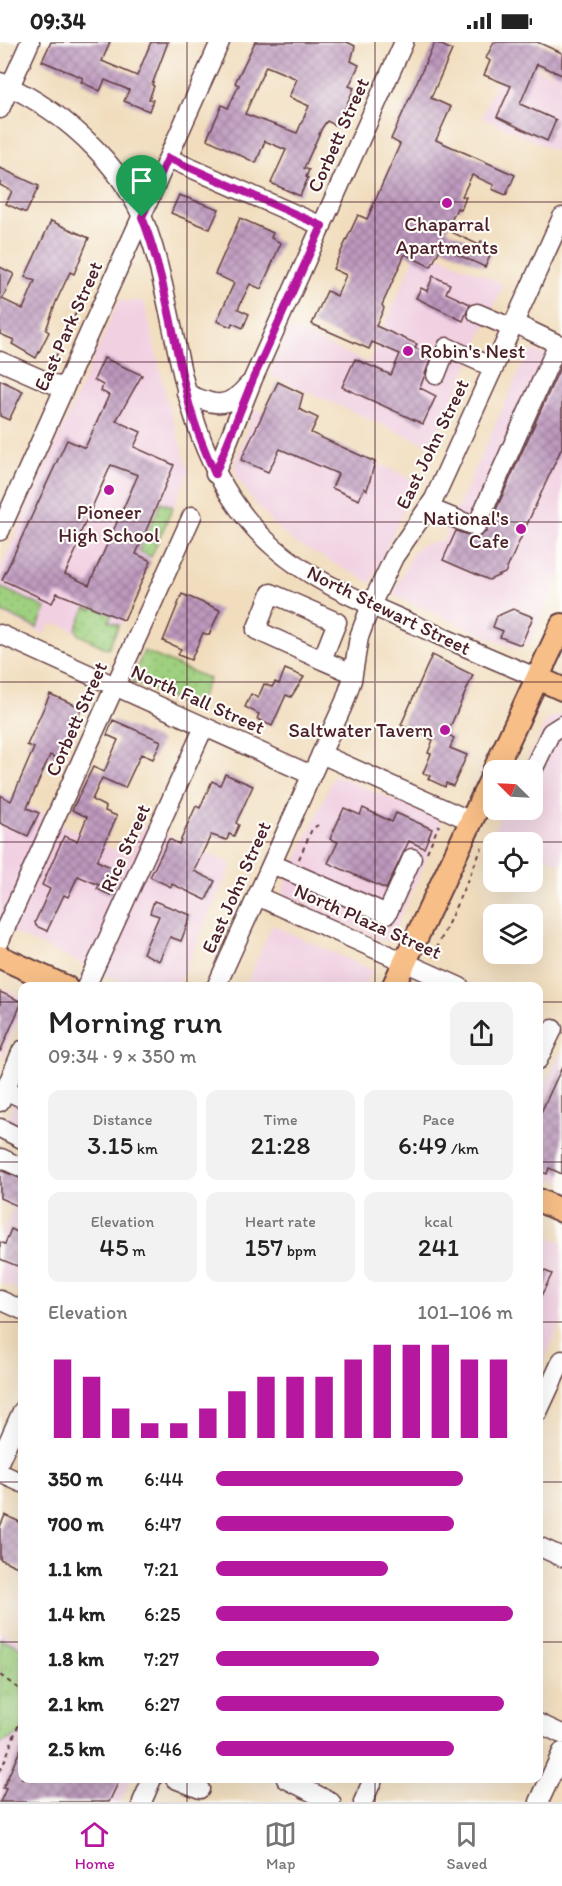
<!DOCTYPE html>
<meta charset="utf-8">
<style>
:root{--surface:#fff;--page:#f2f2f2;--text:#222;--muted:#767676;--line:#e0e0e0;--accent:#b5179e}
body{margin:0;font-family:Itim,sans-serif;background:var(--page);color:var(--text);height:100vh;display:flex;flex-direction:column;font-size:22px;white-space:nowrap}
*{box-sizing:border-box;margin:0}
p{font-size:20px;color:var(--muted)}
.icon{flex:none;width:33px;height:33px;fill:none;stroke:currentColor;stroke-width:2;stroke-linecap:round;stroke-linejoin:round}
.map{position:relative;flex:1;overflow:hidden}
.details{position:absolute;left:18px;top:940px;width:525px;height:801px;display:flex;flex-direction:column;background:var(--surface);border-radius:12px;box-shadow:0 6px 24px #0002}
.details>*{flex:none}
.needle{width:39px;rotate:294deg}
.controls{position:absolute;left:483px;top:718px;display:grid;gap:12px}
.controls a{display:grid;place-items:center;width:60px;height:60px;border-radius:12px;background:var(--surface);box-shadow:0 6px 24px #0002;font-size:30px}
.pin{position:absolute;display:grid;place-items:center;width:51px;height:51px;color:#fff;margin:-62px -26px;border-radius:50% 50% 50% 0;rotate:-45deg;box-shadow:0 0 6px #0007}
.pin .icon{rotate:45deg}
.round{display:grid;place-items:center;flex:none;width:63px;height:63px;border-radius:12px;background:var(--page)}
.headline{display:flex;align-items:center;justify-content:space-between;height:102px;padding:0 30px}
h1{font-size:33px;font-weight:600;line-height:45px}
.stats{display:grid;grid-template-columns:repeat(3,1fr);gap:9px;height:102px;padding:6px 30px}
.stats div{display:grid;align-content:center;border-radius:12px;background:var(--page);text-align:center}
.stats b{font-size:26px;font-weight:600}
.stats small{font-size:16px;font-weight:400}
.stats p{font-size:16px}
.chart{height:168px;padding:12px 30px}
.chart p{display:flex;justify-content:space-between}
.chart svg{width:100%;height:108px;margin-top:6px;stroke:var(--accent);stroke-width:6}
ul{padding:0 30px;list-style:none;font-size:20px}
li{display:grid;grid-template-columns:96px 72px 1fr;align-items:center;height:45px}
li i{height:15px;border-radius:8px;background:var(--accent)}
.status{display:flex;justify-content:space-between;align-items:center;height:42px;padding:0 30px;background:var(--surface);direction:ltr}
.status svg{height:16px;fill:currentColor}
.tabs{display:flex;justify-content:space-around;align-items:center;height:84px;border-top:2px solid var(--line);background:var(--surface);font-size:16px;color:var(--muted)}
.tabs a{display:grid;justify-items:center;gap:3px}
.tabs .active{color:var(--accent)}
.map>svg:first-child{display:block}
</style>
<div class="status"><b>09:34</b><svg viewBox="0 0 49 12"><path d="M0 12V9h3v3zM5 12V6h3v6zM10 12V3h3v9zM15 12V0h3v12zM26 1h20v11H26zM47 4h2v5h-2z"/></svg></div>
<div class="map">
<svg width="562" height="1760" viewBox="0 0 562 1760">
<defs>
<pattern id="grass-dots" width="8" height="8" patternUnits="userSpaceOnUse" patternTransform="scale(1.5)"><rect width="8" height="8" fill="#9fd07f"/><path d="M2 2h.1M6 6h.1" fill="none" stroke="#8ab26e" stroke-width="1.8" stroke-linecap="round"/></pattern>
<pattern id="park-crowns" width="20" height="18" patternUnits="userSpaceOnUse" patternTransform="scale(1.5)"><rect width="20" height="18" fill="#9fd07f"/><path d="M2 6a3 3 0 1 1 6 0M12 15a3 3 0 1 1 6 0" fill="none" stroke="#8ab26e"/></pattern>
<pattern id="building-cross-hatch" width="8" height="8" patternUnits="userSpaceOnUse" patternTransform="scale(1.5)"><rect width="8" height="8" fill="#bd99be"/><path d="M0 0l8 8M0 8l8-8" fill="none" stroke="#9c7c9b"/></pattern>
</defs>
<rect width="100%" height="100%" fill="#fdfcf7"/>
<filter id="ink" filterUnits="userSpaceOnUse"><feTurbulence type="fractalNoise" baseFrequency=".0167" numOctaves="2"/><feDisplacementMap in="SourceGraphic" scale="12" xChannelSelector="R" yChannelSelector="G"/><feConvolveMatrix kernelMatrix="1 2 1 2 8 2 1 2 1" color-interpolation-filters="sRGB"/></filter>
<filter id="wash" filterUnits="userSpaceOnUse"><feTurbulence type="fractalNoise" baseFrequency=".008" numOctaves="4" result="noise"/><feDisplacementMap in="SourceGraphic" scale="24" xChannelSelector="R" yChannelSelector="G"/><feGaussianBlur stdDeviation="1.35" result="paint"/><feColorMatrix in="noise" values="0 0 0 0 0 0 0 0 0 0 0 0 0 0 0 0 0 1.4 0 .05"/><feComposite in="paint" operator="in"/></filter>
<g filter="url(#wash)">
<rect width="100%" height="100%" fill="#f1ddbd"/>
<g fill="#f1d0e2">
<polygon points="562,3 562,112 481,75 509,13 549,32"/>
<polygon points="419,205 504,242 432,405 270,333 290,286 368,321"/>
<polygon points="119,259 144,259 167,359 189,430 122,582 120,581 108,607 64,584 50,582 45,592 0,571 0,528"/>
<polygon points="533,308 562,321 562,530 528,604 513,606 397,555 395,549 412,512 421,503 443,498 528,310"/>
<polygon points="255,367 417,439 371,541 294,500 276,485 251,456 237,435 234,422"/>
<polygon points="562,672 562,822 533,809 532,801 515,801 493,791 503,768 532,768 532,729 522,729 548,677"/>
<polygon points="338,734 438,777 442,782 390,899 383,899 284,853 283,848 333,736"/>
<polygon points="0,751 40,769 66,785 129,814 144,783 232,822 177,945 133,945 0,885"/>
<polygon points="272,883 372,928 365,945 245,945"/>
<polygon points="0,945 22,955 22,970 0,1019"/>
<polygon points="560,1011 562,1012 562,1141 539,1130 539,1057"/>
<polygon points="22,1038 22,1085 7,1078"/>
<polygon points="0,1105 22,1114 22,1250 0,1240 0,1193 13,1166 0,1160"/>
<polygon points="538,1190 562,1200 562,1278 544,1319 538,1317"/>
<polygon points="0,1589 22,1599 22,1737 131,1737 120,1760 0,1760"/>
</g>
<g fill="url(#grass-dots)" stroke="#747855" stroke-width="1.5">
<polygon points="161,460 173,465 151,515 139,509"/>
<polygon points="0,545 46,566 37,586 0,569"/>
<polygon points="93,564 112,572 109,579 119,583 108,607 79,593 76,587 86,565 92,568"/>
<polygon points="144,609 209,637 196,666 131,639"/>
</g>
<polygon fill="url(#park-crowns)" stroke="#747855" stroke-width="1.5" points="0,1596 22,1606 22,1691 0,1702"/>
<g id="blocks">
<g fill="url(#building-cross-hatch)" fill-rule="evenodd">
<polygon points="51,0 110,0 102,19 137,34 151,0 168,0 152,43 154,44 149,57 153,58 149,69 124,59 129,48 105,38 100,49 81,40 83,36 42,19"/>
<path d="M255,0H347L355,4L351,19L359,23L349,44L354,46L337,84L327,79L322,86L304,126L309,128L306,135L308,136L300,154L271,141L286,108L265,99L256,121L207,97L222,63L228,66L239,43L235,41ZM266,24L297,37L289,55L309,64L297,91L245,72Z"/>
<polygon points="435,0 452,8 431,56 451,65 436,98 515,133 506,153 492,147 494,143 472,133 462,154 466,155 461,168 457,166 447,188 479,203 481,199 494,205 485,225 441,205 431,225 405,212 382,263 384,266 376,284 417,302 415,306 432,313 420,346 436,354 423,382 342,345 355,317 391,333 400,312 372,300 369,307 312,282 327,249 337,254 346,233 333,227 358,173 367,177 400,102 391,97"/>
<polygon points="494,0 537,0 562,11 562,33 537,22 520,62 556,78 547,99 497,75 511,44 484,33 490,19 486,16"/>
<polygon points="0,126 39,144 26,171 6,162 12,149 0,143"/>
<polygon points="179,153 219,167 210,187 171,171"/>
<polygon points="240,176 273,191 271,196 281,201 261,247 250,242 243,256 238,267 249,272 243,286 232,281 231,285 217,279 234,241 215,232"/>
<polygon points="51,179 89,196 74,232 70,230 56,260 46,288 49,290 36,316 12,302 14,298 0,292 0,225 14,232 2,257 23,267 35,239 25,235"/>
<polygon points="433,234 450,242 446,251 470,262 463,279 416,256 421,246 427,249"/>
<path d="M104,316L142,333L116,379L141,390L134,405L174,423L136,512L151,519L124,578L57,551L52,561L2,538L67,398L85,406L109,353L101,349L103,343L94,338ZM111,423L138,433L89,543L65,532L79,502L76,501Z"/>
<polygon points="562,321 562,405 505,531 489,538 443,518 456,489 477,496 486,490"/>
<polygon points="0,338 23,349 9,378 0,374"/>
<polygon points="278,340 303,352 299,367 318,376 311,391 375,420 367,448 364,446 359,458 332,446 338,432 280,407 268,430 241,418"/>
<polygon points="182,552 220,568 209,593 203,591 191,618 178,613 181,607 163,599"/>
<polygon points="513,567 533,575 521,603 500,595 503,589 493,585 497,574"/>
<polygon points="432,613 473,633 447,692 454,696 450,706 467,713 453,744 446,741 445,745 428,737 430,734 423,731 431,712 428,711 433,698 401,683"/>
<polygon points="285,627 304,635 291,655 286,653 272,684 257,677 259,672 245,665 251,652 258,656 264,642 272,645 275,640 279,642"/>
<polygon points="50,652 82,666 58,717 50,713 27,766 39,771 28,794 0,781 0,753 11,759 34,706 27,703"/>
<polygon points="113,678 161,699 153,717 141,712 125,746 102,736 92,758 106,765 105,769 117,774 97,819 118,828 117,830 121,832 111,853 97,847 99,843 78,834 68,855 64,853 47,889 36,884 35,880 50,847 42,843 64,794 77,799 87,775 72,768 93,725 104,730 118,698 107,693"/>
<polygon points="225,732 253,744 236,781 239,783 234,794 229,792 227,798 211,793 194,829 215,839 206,858 172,842 171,845 150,835 169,797 179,802 196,764 200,766 212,739 220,743"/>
<polygon points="344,766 360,773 363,766 392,780 396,771 432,787 424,806 409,799 386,847 328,821 338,800 330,797"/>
<polygon points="154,859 191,873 181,899 170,895 159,919 143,911 159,874 150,871"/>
<polygon points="0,950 22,960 0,1010"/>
<polygon points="562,1025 562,1132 549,1126 547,1132 538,1128 538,1077"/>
<polygon points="0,1128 22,1137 22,1166 0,1156"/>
<polygon points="11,1187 22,1192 22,1226 0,1217 0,1200 5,1202"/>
<polygon points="538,1226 552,1232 538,1260"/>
<polygon points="5,1473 22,1481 22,1527 0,1517 0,1485"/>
<polygon points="22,1704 22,1737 120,1737 109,1760 0,1760 6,1747 3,1746"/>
</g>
</g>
</g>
<g filter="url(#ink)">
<use href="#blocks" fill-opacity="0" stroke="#633c41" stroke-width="1.5"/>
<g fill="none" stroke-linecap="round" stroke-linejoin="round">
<g stroke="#633c41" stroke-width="21">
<g id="minor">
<path d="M0,40C70,72 131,129 153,204C181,299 181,395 246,476C288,530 352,555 413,582C454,600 496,619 538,636"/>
<polyline points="0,67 30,0"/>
<polyline points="168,116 322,184"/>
<polyline points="477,271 512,286"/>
<polyline points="514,281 562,304"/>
<polyline points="0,319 64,347"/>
<polyline points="436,333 447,305 494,326"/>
<path d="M186,351C213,363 227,369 248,343"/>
<polyline points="215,432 253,337 404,0"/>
<polyline points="429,466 476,485 558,302"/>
<polyline points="0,489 220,0"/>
<polyline points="0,592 311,733"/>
<polyline points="322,618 256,588 271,551 337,580 322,618 352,631"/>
<polyline points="321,712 471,779"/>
<polyline points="533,728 551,690 562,683"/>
<polyline points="272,822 387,872 412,816"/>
<polyline points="257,854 460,945"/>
<polyline points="0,898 192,474"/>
<polyline points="86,945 204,685"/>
<polyline points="216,945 345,659 352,638 359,595 371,563 394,515 434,457 562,175"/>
<polyline points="538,1018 553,987"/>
<polyline points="5,1048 22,1056"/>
<polyline points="0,1060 22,1008"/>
<polyline points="0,1086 22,1097"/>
<polyline points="1,1116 22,1126"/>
<polyline points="0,1258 22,1268"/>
<polyline points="538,1370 562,1318"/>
<polyline points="0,1418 22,1369"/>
<polyline points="0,1431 22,1441"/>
<polyline points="538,1504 562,1515"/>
<polyline points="538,1681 562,1692"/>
<polyline points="175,1737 200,1747"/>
<polyline points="286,1737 331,1760"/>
<polyline points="142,1760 152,1737"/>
<polyline points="363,1760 373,1737"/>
<polyline points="539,1760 562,1710"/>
</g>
</g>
<g stroke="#633c41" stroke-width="26">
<g id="major">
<polyline points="538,636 562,647"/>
<polyline points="494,729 562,583"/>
<polyline points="0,915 66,945"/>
<polyline points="393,945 494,731"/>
<polyline points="538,1158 562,1169"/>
</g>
</g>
<g stroke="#633c41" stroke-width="2" stroke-dasharray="4.5 4.5" stroke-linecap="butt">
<polyline points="49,322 55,316 81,260 88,253"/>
<polyline points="427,810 439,783"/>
<polyline points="299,817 312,787 318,783"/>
<polyline points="433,915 482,806"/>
<polyline points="0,1633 22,1649"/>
<path d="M0,1729C9,1712 12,1694 22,1677"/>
</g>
<use href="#minor" stroke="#fff" stroke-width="18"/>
<use href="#major" stroke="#f7be87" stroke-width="22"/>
</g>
</g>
<g fill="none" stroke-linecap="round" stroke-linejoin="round" filter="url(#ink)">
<g stroke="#fff" stroke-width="12">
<path id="route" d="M168,116L322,184L253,337L215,432C203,405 192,378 186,349C172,291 164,231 142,175Z"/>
</g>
<use href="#route" stroke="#b5179e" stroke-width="8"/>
</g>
<path fill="none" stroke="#4a1f2b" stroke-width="1.5" stroke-opacity="0.55" d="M187,0V945M375,0V945M0,160H562M0,320H562M0,480H562M0,640H562M0,800H562M0,960H22M538,960H562M0,1120H22M538,1120H562M0,1280H22M538,1280H562M0,1440H22M538,1440H562M0,1600H22M538,1600H562M187,1737V1760M375,1737V1760"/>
<g fill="#b5179e" stroke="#fdfcf7" stroke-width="2">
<circle cx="447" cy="161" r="6"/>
<circle cx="408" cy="309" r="6"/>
<circle cx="109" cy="448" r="6"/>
<circle cx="521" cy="487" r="6"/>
<circle cx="445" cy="688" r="6"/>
</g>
<g text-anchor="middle" stroke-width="4.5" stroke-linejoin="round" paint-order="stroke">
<g font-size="20" fill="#4a1f2b" stroke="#fdfcf7">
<text transform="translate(338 93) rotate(-66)" y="7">Corbett Street</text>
<text transform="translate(68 284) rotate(-66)" y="7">East Park Street</text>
<text transform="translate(432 402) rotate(-64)" y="7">East John Street</text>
<text transform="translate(389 568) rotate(26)" y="7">North Stewart Street</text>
<text transform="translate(198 657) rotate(24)" y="7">North Fall Street</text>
<text transform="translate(76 677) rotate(-66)" y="7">Corbett Street</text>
<text transform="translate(125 806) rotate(-66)" y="7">Rice Street</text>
<text transform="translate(236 845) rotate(-66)" y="7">East John Street</text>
<text transform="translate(368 879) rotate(24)" y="7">North Plaza Street</text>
</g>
<g font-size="20" fill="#4a1f2b" stroke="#fdfcf7">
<text x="447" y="189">Chaparral<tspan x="447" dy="23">Apartments</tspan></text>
<text x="420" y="316" text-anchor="start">Robin's Nest</text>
<text x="109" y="477">Pioneer<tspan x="109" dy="23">High School</tspan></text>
<text x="509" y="483" text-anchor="end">National's<tspan x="509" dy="23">Cafe</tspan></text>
<text x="433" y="695" text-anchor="end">Saltwater Tavern</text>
</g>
</g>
</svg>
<div class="controls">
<a><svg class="needle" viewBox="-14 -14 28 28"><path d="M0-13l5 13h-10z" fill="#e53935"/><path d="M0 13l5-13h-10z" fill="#767676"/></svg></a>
<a><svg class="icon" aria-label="locate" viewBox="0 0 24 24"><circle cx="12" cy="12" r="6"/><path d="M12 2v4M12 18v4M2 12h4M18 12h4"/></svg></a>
<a><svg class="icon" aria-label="layers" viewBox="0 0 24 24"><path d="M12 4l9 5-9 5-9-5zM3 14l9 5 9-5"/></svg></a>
</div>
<div class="pin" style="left:142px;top:175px;background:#1e9e55"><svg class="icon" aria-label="arrive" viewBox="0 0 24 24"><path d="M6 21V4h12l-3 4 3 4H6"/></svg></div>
<section class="details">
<div class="headline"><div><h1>Morning run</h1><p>09:34 · 9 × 350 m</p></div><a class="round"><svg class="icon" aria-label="share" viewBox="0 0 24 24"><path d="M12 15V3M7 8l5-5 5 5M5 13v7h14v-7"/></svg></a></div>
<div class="stats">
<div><p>Distance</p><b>3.15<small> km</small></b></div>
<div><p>Time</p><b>21:28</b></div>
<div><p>Pace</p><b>6:49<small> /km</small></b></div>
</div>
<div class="stats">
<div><p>Elevation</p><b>45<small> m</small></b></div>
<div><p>Heart rate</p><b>157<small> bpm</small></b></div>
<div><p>kcal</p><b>241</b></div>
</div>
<div class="chart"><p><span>Elevation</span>101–106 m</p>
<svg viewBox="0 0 160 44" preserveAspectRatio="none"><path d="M5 44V12M15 44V19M25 44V32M35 44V38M45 44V38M55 44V32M65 44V25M75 44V19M85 44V19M95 44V19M105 44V12M115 44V6M125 44V6M135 44V6M145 44V12M155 44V12"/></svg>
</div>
<ul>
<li><b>350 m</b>6:44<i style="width:83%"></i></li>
<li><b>700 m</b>6:47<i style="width:80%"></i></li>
<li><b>1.1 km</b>7:21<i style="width:58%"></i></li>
<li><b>1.4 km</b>6:25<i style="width:100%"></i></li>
<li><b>1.8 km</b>7:27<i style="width:55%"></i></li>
<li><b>2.1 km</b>6:27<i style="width:97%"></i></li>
<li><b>2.5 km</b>6:46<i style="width:80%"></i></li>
</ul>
</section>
</div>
<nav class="tabs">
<a class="active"><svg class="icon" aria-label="home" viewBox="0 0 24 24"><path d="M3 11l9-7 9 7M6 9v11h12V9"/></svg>Home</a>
<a><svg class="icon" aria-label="map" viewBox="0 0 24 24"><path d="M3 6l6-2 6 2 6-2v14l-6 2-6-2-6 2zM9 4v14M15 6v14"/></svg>Map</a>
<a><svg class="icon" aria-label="saved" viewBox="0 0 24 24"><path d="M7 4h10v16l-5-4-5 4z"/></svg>Saved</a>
</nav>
